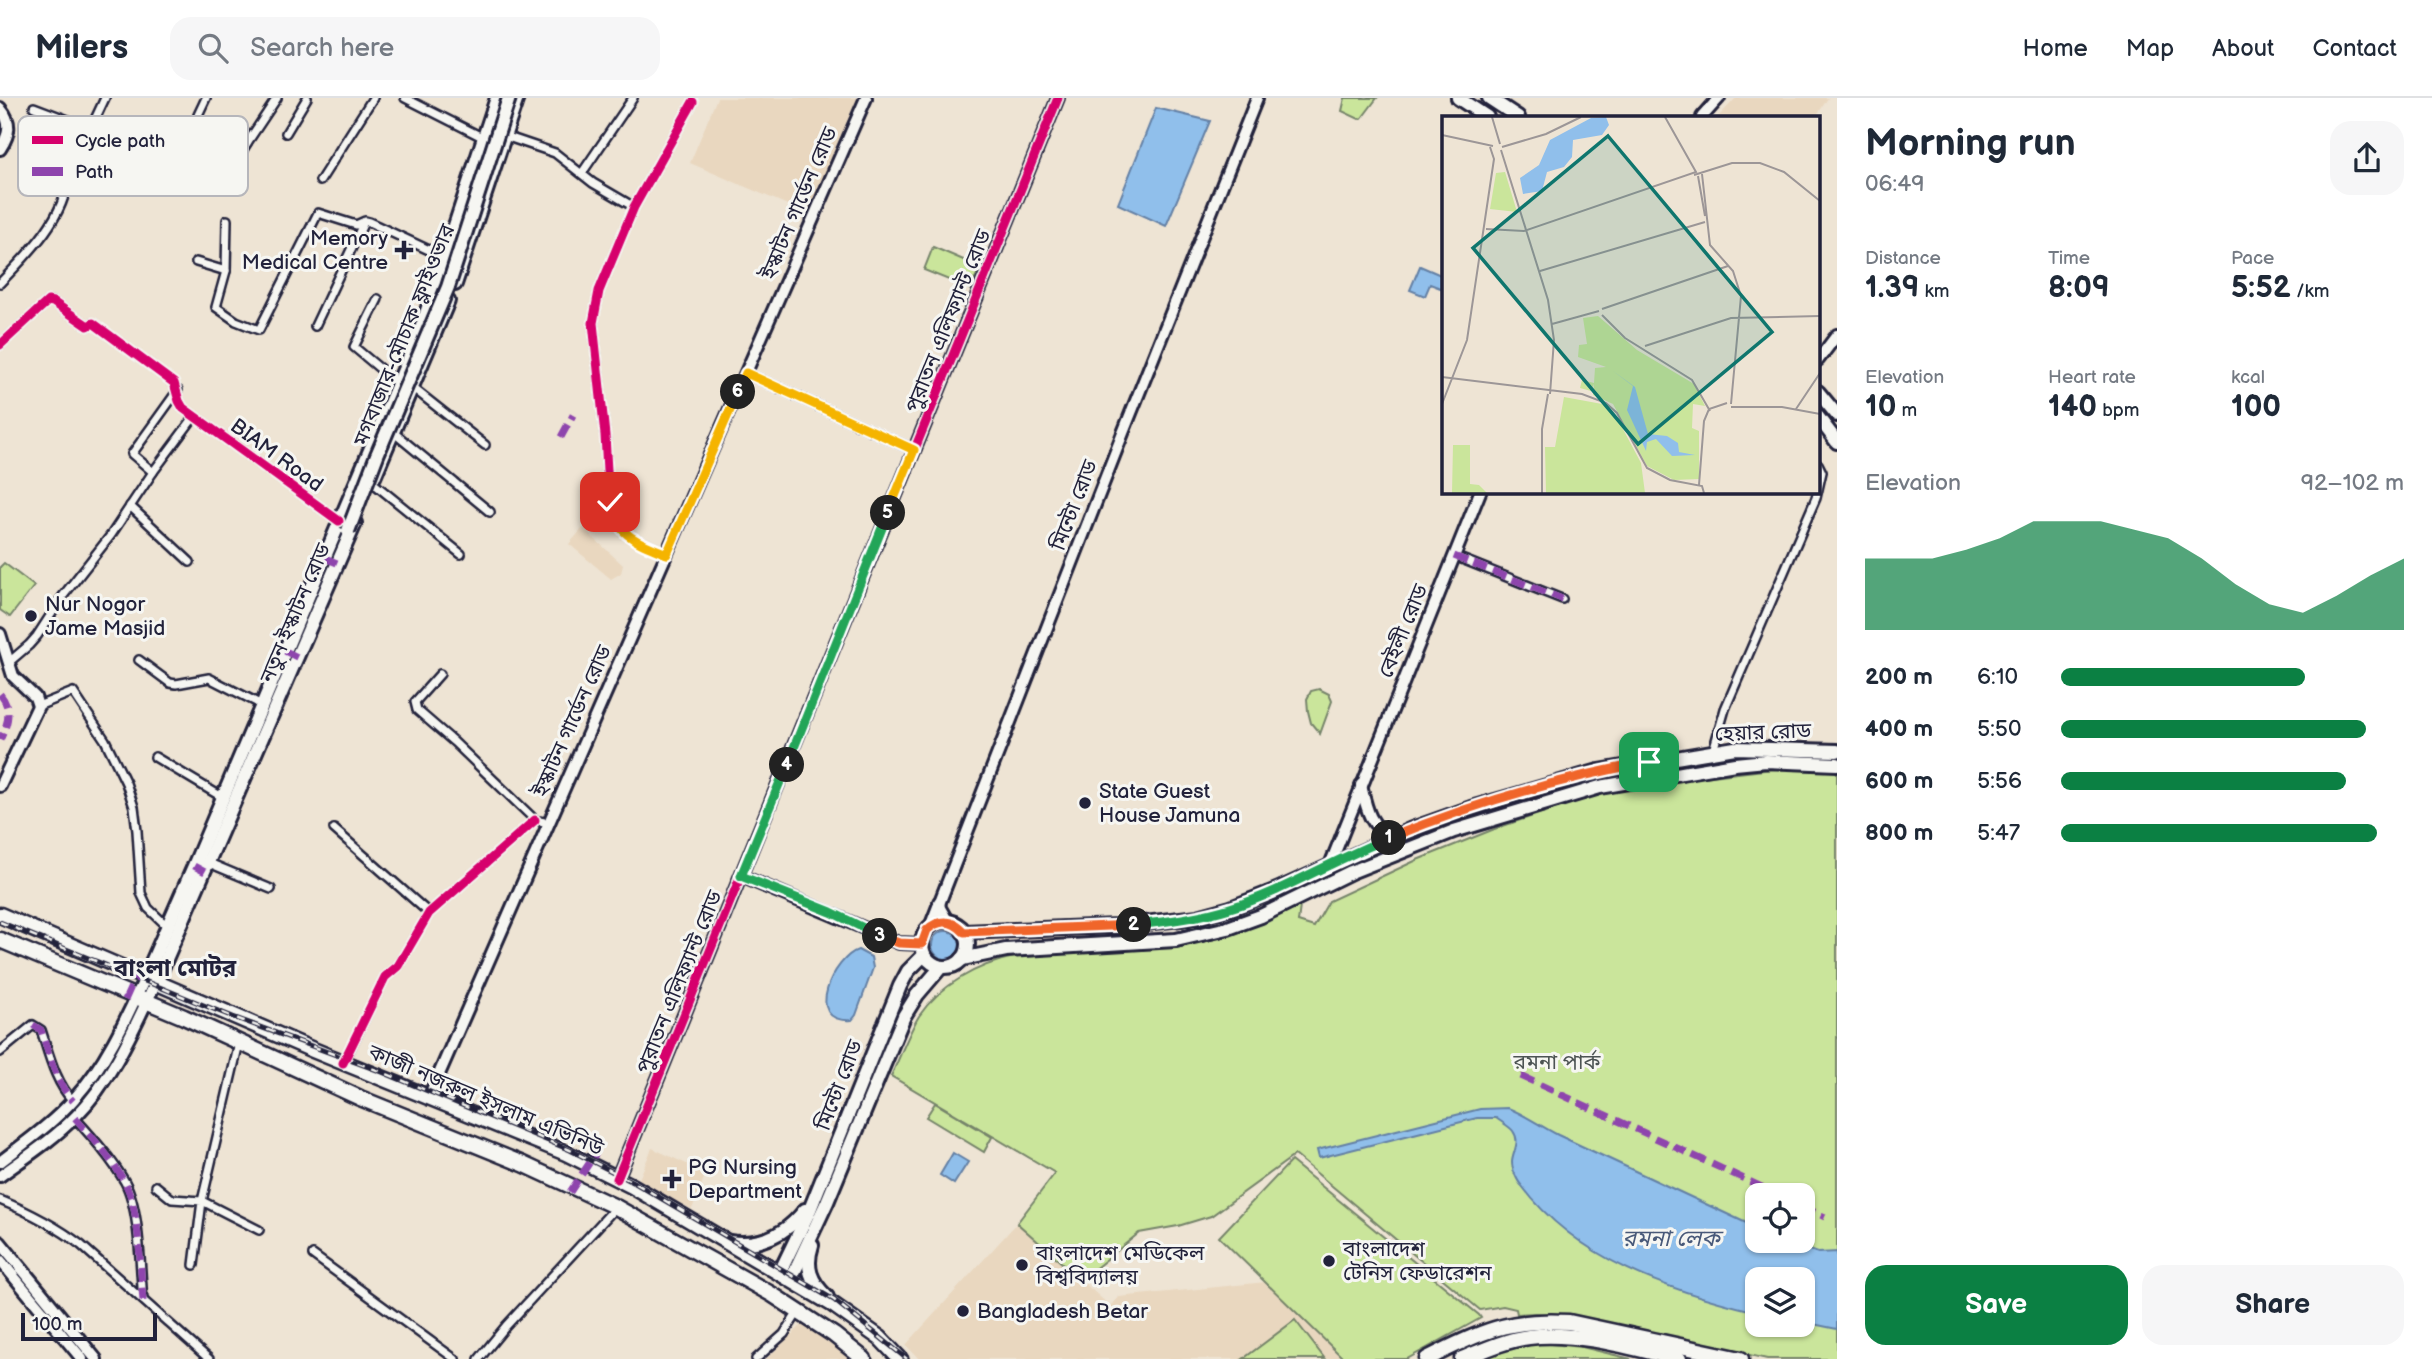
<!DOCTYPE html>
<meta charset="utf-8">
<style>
:root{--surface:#fff;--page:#f6f6f7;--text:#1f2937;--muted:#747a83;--line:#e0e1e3;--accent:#0b8043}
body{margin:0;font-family:"Balsamiq Sans","Noto Sans Bengali",sans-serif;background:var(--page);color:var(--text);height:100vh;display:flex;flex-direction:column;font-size:26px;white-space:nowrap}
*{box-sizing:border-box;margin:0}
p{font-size:23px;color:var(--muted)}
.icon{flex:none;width:38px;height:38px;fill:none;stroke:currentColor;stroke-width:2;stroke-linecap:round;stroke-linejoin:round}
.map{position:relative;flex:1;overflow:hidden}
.details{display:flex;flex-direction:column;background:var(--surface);width:595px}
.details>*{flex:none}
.buttons{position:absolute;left:1745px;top:1085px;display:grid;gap:14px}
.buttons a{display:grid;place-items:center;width:70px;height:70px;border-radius:14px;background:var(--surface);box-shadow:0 2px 5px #0004;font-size:35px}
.scale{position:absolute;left:21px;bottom:18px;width:136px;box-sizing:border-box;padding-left:7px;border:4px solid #22223b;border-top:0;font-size:19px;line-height:24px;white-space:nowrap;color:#22223b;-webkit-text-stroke:5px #f6f6f2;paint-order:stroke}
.pin{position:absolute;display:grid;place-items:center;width:60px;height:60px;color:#fff;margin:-30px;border-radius:14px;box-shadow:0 4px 10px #0006}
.km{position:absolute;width:35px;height:35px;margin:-18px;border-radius:50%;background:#222;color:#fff;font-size:19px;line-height:35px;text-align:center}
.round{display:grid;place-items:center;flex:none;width:74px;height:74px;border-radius:21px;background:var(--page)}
.summary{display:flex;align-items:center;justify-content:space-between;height:119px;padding:0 28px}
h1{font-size:38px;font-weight:800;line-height:52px}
.figures{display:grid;grid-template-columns:repeat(3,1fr);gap:10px;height:119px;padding:7px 28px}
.figures div{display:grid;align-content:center}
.figures b{font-size:30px;font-weight:800}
.figures small{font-size:19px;font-weight:400}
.figures p{font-size:19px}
.chart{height:196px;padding:14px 28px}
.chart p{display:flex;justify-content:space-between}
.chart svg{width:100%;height:126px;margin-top:7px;fill:var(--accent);opacity:.7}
.action{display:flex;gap:14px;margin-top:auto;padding:14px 28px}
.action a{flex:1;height:80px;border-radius:21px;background:var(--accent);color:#fff;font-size:28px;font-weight:800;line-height:80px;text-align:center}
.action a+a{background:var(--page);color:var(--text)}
ul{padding:0 28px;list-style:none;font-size:23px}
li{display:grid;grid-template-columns:112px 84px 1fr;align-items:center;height:52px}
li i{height:18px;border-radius:9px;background:var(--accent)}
header{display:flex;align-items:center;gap:42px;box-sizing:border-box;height:98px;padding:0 35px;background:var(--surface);border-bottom:2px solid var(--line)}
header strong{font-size:33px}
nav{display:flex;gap:38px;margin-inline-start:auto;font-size:24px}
.search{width:490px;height:63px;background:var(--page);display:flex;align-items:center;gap:18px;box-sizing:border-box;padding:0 24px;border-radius:21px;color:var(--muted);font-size:26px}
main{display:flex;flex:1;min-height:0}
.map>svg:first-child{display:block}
</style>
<header>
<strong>Milers</strong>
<div class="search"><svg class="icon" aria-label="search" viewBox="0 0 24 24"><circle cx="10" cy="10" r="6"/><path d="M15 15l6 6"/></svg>Search here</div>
<nav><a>Home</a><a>Map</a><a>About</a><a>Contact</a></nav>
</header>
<main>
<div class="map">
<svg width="1837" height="1261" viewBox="0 0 1837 1261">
<rect width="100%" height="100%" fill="#eee4d4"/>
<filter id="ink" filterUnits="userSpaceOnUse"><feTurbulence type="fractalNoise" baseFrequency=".0143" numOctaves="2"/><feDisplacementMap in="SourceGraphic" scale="14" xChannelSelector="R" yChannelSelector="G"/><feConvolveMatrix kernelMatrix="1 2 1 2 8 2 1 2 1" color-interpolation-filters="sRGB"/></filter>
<g filter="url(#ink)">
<g fill="#e9d7bf">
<polygon points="717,0 860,0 811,117 690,65"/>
<polygon points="1736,0 1828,0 1816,19 1718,19"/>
<polygon points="583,430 623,467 621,475 611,481 569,446"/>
<polygon points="652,1050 706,1075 692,1111 637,1086"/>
<polygon points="1017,1125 1110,1208 1119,1199 1266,1184 1344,1261 919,1261 906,1247"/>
<polygon points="803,1226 850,1261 766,1261"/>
</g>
<g fill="#cae59b" stroke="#76846b" stroke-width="2" fill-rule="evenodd">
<polygon points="1345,0 1377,0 1362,20 1359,21 1342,13"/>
<polygon points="933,149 980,169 971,191 924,172"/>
<polygon points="4,465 34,488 10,519 0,512 0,469"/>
<polygon points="1319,591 1329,596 1332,603 1320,636 1311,625 1308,613 1307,601 1311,593"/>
<path d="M1805,669L1837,673V1261H1767L1574,1217L1535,1215L1517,1216L1516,1211L1503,1208L1480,1212L1295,1057L1211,1118L1178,1128L1139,1135L1081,1182L1017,1125L1055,1075L891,978C900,959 908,936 919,918C940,887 979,866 1014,859L1178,846L1298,805L1300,808L1298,824L1314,829L1329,803L1417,762L1497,730L1601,695L1668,683L1764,672ZM1757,1097H1802V1143H1757ZM1757,1181H1802V1227H1757Z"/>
<polygon points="935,1005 992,1039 984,1054 926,1019"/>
<polygon points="1291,1063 1479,1217 1481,1220 1407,1261 1344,1261 1219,1139"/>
<polygon points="1295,1222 1325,1261 1243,1261"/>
<polygon points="1539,1245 1582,1249 1631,1261 1473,1261 1509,1249"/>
</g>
<g fill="#90bfeb" stroke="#6480a5" stroke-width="2">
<polygon points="1156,10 1210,23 1166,128 1118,106"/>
<polygon points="1420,168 1443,178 1443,191 1430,186 1425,198 1410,192"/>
<circle cx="946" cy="847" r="14"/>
<path d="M858,852L871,859L873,870L856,917L852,922C801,926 835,859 858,852Z"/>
<path d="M1508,1010C1526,1017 1540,1028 1558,1037L1757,1130V1143H1785L1818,1155L1837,1154V1231L1803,1224L1802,1181H1757V1214C1670,1193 1577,1162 1522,1088C1517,1083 1512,1071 1512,1064C1513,1053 1521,1044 1513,1033C1509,1028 1501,1024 1496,1020H1477L1319,1060L1317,1052L1480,1011Z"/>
<polygon points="953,1055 968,1064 954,1086 940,1077"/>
</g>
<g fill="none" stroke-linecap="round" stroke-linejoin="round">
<g stroke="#22223b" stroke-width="12">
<g id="street">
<polyline points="206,0 198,17 200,25 247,45 277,0"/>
<polyline points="405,0 484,40"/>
<polyline points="34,9 92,31"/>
<polyline points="286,35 307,0"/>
<polyline points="505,38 555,55 593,85 634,109"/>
<polyline points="582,75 633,0"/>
<polyline points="228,76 247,45"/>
<polyline points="320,83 373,0"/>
<polyline points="227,122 226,173 216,209 236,223 259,232 318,115 356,127 365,123 369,124 444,159"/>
<polyline points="196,164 226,173"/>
<path d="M0,185C25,159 66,119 67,81L105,0"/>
<polyline points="378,201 354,249 397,285"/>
<polyline points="315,228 364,124"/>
<polyline points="0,247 48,203 53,204 88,228 93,225 174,285 179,303 183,310 339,423"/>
<polyline points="746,275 914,352"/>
<polyline points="413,290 485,347"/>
<polyline points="393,334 490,414"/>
<polyline points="153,374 132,356 178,292"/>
<polyline points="372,384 461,456"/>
<polyline points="130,408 190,464"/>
<polyline points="667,456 627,437 613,420 608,390 605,337 593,225 599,193 634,109 693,4"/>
<polyline points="1454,458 1562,501"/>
<polyline points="139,562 170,585 176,586 209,580 262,607"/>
<polyline points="8,565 29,547 37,538 63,498 111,437 153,374 194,319"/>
<polyline points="440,576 415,604 417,612 454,644 535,722 549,725"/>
<polyline points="38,608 73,594 105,642 126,685 134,709 137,733 141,795 148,810 168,829"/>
<polyline points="1713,653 1725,611 1816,400 1822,374 1818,366"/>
<polyline points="155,659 222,699"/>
<polyline points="334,731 429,815"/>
<polyline points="209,765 271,791"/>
<polyline points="239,945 202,1103 259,1132"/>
<path d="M0,954L33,927L41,932C49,956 55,984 73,1003"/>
<polyline points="344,964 385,879 398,868 429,815 535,722"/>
<path d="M75,1020C93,1040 111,1060 125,1084C140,1112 140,1170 143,1202"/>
<polyline points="156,1088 172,1101 202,1103 194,1167"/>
<path d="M0,1102C29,1114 56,1128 81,1147L209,1261"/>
<polyline points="313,1157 455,1261"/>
<polyline points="479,1261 506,1228 616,1109"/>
<polyline points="756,1261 784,1236 798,1214"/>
</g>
</g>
<g stroke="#22223b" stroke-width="16">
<g id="secondary">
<path d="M0,10C12,24 10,36 0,51"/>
<polyline points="1702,19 1719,0"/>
<polyline points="1818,262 1837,237"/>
<polyline points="0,536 13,578 35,599 38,608 0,688"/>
<path d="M1361,687C1366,709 1369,729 1392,739"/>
<polyline points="1330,767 1480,394"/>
<polyline points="741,778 899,845 922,846"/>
<polyline points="939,804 940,810 948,824"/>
<polyline points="930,829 1123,335 1257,0"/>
<polyline points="429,999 866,0"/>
<path d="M0,1064C26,1044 53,1025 74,1001C105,967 126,921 145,880"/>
<path d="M0,1078C26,1059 54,1041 76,1018C112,982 134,930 156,884"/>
<polyline points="617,1081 1058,0"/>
<polyline points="0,1144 96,1261"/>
<polyline points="0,1162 82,1261"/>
</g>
</g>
<g stroke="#22223b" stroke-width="18">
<g id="primary">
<polyline points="1458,0 1487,19"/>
<polyline points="1489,0 1518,19"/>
<polyline points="455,186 517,0"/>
<polyline points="1818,294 1837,317"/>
<polyline points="1818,319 1837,344"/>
<polyline points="374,379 448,203"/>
<circle cx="945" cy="846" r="23"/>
<polyline points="963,834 1118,828 1198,819 1231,810 1277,792 1412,731 1471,710 1599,673 1735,650 1837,653"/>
<polyline points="962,861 1006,852 1176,842 1228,830 1261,818 1351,774 1454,733 1600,689 1735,666 1766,663 1837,666"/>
<polyline points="145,880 194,768 420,234 497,0"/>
<polyline points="156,884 355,425"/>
<path d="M729,1144C760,1149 786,1136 805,1112"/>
<path d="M812,1147C805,1169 810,1183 827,1199"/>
<polyline points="780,1174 809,1114 900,888 908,873 924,857"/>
<polyline points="791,1181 827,1104 904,918 917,897 941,869"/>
</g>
</g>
<g stroke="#22223b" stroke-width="19">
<g id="highway">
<polyline points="0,817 313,952 566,1055 632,1088 832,1206 880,1240 900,1261"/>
<polyline points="0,842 184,919 360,1000 523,1066 616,1109 773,1197 834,1237 864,1261"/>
<path d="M1427,1261C1479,1234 1509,1220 1569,1224L1741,1261"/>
<path d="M1462,1261C1484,1252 1506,1242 1529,1239C1577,1233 1633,1250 1679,1261"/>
</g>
</g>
<use href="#street" stroke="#f6f6f2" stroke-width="7"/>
<use href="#secondary" stroke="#f6f6f2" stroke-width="10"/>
<use href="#primary" stroke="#f6f6f2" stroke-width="12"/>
<use href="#highway" stroke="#f6f6f2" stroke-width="14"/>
<g stroke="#22223b" stroke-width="5">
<polyline id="rail" points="0,824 233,919 382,974 570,1052 635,1085 834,1202 907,1261"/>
</g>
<use href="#rail" stroke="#f6f6f2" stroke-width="2.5" stroke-dasharray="8" stroke-linecap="butt"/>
<g stroke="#22223b" stroke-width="18" stroke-linecap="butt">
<polyline id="primary-bridge" points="348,433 377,357 448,189 509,0"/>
</g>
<use href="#primary-bridge" stroke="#f6f6f2" stroke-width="12"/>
<g stroke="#8e44ad" stroke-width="7" stroke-dasharray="14 7" stroke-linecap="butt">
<polyline points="561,339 573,317"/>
<polyline points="1454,458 1562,501"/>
<polyline points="325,460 337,465"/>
<polyline points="285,553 297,559"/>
<path d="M0,596C13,612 8,625 0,642"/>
<polyline points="194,768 205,774"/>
<polyline points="125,902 142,864"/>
<path d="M33,927L41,932C49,956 55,984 73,1003"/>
<polyline points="1521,978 1779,1097"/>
<path d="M75,1020C93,1040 112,1061 125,1085C140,1112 140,1170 143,1203"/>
<polyline points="570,1094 596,1055"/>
<polyline points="1802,1108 1825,1119"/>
</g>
<g stroke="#f6f6f2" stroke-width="13">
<g id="cycleway">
<polyline points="0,247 48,203 53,204 88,228 93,225 174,285 179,303 183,310 339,423"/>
<polyline points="667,456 627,437 613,420 608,390 605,337 593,225 599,193 634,109 693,4"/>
<polyline points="343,965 385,879 398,868 429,815 535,722"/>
<polyline points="617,1081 1058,0"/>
</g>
</g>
<use href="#cycleway" stroke="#d6006c" stroke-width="9"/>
</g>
</g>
<g fill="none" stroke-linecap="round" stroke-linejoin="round" filter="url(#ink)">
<g stroke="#fff" stroke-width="14">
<path id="split-1" d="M1389,740C1473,706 1560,680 1649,664"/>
</g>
<g stroke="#fff" stroke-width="14">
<path id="split-2" d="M1134,827C1166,824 1198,820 1230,810C1285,793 1335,761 1389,740"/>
</g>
<g stroke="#fff" stroke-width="14">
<path id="split-3" d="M880,838L899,845L922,846L927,832C939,821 952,821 964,834L1134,827"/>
</g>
<g stroke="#fff" stroke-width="14">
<polyline id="split-4" points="787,667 741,778 831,814 880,838"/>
</g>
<g stroke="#fff" stroke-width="14">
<polyline id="split-5" points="787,667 888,415"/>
</g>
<g stroke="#fff" stroke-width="14">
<polyline id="split-6" points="738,294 746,275 914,352 888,415"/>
</g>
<g stroke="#fff" stroke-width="14">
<path id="split-7" d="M610,404C617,438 637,444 667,456L738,294"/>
</g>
<use href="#split-1" stroke="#f0652b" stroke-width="9"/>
<use href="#split-2" stroke="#22a559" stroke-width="9"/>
<use href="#split-3" stroke="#f0652b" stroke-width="9"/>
<use href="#split-4" stroke="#22a559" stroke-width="9"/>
<use href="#split-5" stroke="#22a559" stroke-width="9"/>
<use href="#split-6" stroke="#f5b400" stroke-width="9"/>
<use href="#split-7" stroke="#f5b400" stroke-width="9"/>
</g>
<g fill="#22223b" stroke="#f6f6f2" stroke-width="2.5">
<path d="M400.5 141.5h7v7h7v7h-7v7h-7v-7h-7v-7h7z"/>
<circle cx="31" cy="518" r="7"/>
<circle cx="1085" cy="705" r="7"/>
<path d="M668.5 1070.5h7v7h7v7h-7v7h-7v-7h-7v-7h7z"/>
<circle cx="1329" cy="1163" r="7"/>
<circle cx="1022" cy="1167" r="7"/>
<circle cx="963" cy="1213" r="7"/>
</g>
<g text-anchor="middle" stroke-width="6" stroke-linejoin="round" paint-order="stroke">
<g font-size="21" fill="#22223b" stroke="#f6f6f2">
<text transform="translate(799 105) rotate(-67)" y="7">ইস্কাটন গার্ডেন রোড</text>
<text transform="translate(948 223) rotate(-68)" y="7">পুরাতন এলিফ্যান্ট রোড</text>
<text transform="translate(404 237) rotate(-68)" y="7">মগবাজার-মৌচাক ফ্লাইওভার</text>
<text transform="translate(277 357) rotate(36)" y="7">BIAM Road</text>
<text transform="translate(1074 407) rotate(-69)" y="7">মিন্টো রোড</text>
<text transform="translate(295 515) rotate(-67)" y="7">নতুন ইস্কাটন রোড</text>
<text transform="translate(1403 533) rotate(-68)" y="7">বেইলী রোড</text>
<text transform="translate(572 623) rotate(-66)" y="7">ইস্কাটন গার্ডেন রোড</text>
<text transform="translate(1763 634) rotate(-2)" y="7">হেয়ার রোড</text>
<text transform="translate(679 884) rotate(-68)" y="7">পুরাতন এলিফ্যান্ট রোড</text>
<text transform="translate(839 987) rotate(-69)" y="7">মিন্টো রোড</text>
<text transform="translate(486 1002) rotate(23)" y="7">কাজী নজরুল ইসলাম এভিনিউ</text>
</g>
<g font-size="21" fill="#22223b" stroke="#f6f6f2" text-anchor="start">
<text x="388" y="147" text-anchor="end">Memory<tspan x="388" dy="24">Medical Centre</tspan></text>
<text x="45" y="513">Nur Nogor<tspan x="45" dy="24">Jame Masjid</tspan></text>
<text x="1099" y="700">State Guest<tspan x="1099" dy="24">House Jamuna</tspan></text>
<text x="688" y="1076">PG Nursing<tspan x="688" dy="24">Department</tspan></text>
<text x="1343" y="1158">বাংলাদেশ<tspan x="1343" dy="24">টেনিস ফেডারেশন</tspan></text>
<text x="1036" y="1162">বাংলাদেশ মেডিকেল<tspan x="1036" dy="24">বিশ্ববিদ্যালয়</tspan></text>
<text x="977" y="1220">Bangladesh Betar</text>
</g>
<g font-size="21" fill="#4c5353" stroke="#f6f6f2">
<text x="1557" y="971">রমনা পার্ক</text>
</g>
<g font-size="23" font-style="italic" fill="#485979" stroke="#f6f6f2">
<text x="1671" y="1148">রমনা লেক</text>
</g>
<g font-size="24" font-weight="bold" fill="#22223b" stroke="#f6f6f2">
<text x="175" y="878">বাংলা মোটর</text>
</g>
</g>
<g transform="translate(1442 18)">
<rect width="378" height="378" fill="#eee4d4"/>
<path d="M63,56L75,96L48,93L54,57ZM156,200L195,234L252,268L263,290L251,288L250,312L257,315V363L232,364L205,350L171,288L151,279L152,268L149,275L138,272L140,264L152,267L153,252L164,251L136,241L137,229L145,228L141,202ZM122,281L160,288L174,300L199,347L203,377H104L103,331H113ZM11,329H28V368L37,369L45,377H10Z" fill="#cae59b"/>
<path d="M164,1L167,9L160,19L131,24L130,41L122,51L105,56L100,75L81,78L78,62L97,49L108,24L149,2ZM171,255L193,271L206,318L225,320L236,327L237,336L253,339L230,340L214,323L205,326L204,335L185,294L191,270Z" fill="#90bfeb"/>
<path fill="none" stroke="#9c9697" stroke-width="2" d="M50,1L58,28M0,19L51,30M60,31L104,18L139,1M59,34L106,184L112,224L108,278M260,58L268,129L291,155L299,180L289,288M252,59L290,47H318L342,56L378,85M256,60L263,100M44,113L82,115L254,56L223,1M98,155L263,106M160,193L286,150M160,199L183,222L250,264L268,295M110,208L157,195M203,230L289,202L378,200M0,261L140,278L164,287L175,297L205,352L228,364L260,370L262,377M0,288L25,224L52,43L48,31M289,291H340L378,298M354,293L378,257M257,369L262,305L267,293L285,287M100,377V313L106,278"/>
<path fill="#0f766e" fill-opacity="0.15" stroke="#0f766e" stroke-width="3.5" d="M166,20L330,216L196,328L31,132Z"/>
<rect width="378" height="378" fill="none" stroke="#22223b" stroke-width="3.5"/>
</g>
<rect x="18" y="18" width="230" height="80" rx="10" fill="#f6f6f2" stroke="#b6b6bb" stroke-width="2"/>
<rect x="32" y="38" width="31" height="8" fill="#d6006c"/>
<rect x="32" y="69" width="31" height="9" fill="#8e44ad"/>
<g font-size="19" fill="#22223b">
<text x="75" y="49">Cycle path</text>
<text x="75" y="80">Path</text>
</g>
</svg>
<div class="buttons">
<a><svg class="icon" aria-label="locate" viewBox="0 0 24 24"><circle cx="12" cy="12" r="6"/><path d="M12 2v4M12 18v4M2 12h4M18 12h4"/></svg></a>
<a><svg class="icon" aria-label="layers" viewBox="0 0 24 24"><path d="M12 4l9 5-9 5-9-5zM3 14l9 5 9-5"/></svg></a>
</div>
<div class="scale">100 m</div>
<div class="pin" style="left:1649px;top:664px;background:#1e9e55"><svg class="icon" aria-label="arrive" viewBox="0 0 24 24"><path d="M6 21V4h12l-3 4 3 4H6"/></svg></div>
<div class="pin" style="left:610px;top:404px;background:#d93025"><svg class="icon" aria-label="check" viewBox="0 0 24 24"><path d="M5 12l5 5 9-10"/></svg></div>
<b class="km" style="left:1389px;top:740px">1</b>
<b class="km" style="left:1134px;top:827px">2</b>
<b class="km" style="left:880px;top:838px">3</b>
<b class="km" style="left:787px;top:667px">4</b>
<b class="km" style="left:888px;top:415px">5</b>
<b class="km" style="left:738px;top:294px">6</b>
</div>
<section class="details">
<div class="summary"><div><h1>Morning run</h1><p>06:49</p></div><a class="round"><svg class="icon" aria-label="share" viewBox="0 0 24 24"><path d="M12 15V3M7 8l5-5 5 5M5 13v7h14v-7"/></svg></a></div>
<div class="figures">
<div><p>Distance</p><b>1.39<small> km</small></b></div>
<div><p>Time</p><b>8:09</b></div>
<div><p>Pace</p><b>5:52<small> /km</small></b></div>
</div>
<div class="figures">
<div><p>Elevation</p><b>10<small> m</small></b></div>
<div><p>Heart rate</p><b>140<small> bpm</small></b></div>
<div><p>kcal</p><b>100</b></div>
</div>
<div class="chart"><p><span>Elevation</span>92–102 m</p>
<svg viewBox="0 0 160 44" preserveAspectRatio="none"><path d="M0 44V19L10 19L20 19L30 16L40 12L50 6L60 6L70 6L80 9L90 12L100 19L110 28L120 35L130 38L140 32L150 25L160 19V44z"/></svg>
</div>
<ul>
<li><b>200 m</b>6:10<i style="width:71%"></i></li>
<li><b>400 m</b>5:50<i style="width:89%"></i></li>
<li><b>600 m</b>5:56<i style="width:83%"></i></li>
<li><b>800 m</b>5:47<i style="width:92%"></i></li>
</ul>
<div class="action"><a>Save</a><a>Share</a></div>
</section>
</main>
